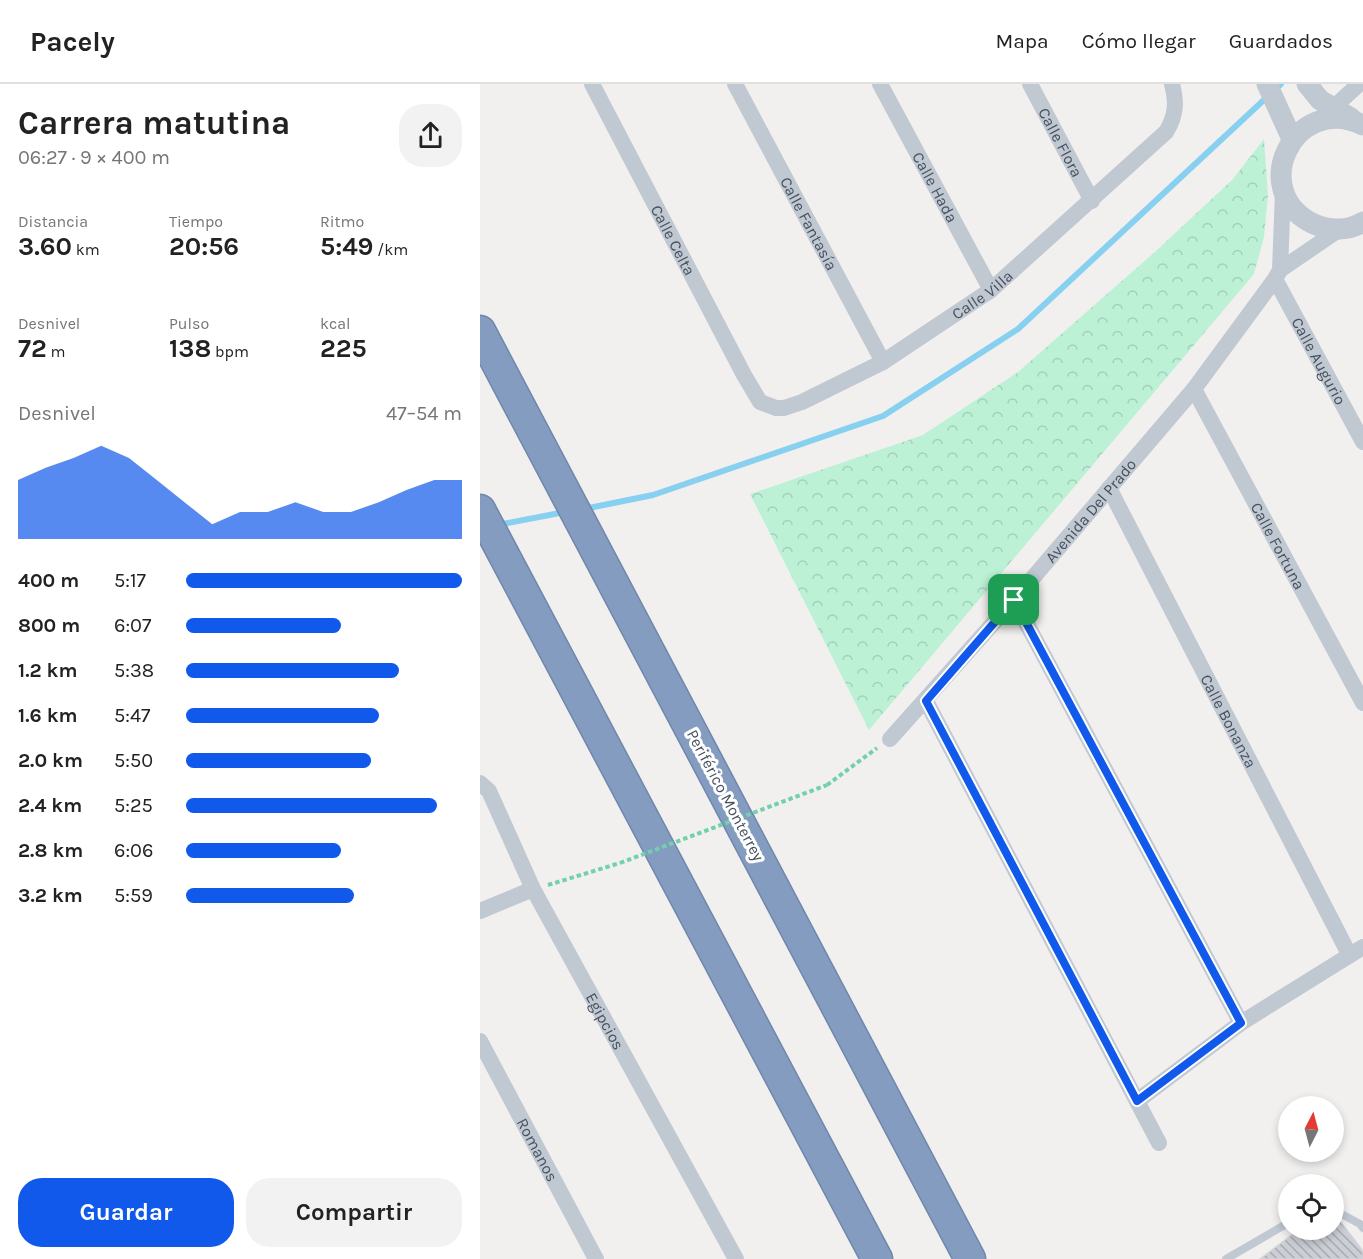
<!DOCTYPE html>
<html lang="es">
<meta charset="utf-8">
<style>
:root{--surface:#fff;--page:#f2f2f2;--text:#222;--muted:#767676;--line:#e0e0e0;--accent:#1059eb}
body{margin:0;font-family:Karla,sans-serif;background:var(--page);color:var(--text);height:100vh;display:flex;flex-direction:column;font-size:22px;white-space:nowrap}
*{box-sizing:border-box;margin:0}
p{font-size:20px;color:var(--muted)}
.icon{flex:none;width:33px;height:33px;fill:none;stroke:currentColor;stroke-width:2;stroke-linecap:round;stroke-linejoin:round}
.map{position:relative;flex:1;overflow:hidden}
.sheet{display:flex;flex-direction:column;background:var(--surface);width:480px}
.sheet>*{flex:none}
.needle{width:39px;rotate:6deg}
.fabs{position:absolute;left:798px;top:1012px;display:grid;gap:12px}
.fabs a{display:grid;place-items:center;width:66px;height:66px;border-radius:50%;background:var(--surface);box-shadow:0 3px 9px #0003;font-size:30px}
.pin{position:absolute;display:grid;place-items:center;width:51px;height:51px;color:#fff;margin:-26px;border-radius:12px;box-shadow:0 3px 9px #0006}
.round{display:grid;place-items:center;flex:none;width:63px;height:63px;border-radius:24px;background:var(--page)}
.headline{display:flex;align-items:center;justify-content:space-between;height:102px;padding:0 18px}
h1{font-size:33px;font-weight:700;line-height:45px}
.figures{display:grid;grid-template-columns:repeat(3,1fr);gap:9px;height:102px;padding:6px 18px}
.figures div{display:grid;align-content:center}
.figures b{font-size:26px;font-weight:700}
.figures small{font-size:16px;font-weight:400}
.figures p{font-size:16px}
.chart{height:168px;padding:12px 18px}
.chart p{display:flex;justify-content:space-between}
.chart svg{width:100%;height:108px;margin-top:6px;fill:var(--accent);opacity:.7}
.primary-button{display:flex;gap:12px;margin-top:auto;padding:12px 18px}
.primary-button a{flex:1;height:69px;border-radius:24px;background:var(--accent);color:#fff;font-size:24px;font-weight:700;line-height:69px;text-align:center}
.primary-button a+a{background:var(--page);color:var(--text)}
ul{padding:0 18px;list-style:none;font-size:20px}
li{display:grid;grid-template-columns:96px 72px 1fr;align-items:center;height:45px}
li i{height:15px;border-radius:8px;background:var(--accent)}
header{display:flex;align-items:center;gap:36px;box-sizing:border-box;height:84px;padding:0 30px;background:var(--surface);border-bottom:2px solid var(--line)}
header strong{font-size:28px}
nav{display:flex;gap:33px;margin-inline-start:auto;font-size:21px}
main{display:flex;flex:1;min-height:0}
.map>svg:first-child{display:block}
</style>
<header>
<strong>Pacely</strong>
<nav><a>Mapa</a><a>Cómo llegar</a><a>Guardados</a></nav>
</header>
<main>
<section class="sheet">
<div class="headline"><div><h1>Carrera matutina</h1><p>06:27 · 9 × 400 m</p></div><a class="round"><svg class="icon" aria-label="share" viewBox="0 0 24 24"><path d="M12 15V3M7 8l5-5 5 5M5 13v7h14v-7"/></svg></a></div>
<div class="figures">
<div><p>Distancia</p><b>3.60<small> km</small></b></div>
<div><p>Tiempo</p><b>20:56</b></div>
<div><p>Ritmo</p><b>5:49<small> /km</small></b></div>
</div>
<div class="figures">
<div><p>Desnivel</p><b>72<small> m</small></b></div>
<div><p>Pulso</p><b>138<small> bpm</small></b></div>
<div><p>kcal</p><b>225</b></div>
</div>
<div class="chart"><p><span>Desnivel</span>47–54 m</p>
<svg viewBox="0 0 160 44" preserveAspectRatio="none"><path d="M0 44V20L10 15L20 11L30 6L40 11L50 20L60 29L70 38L80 33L90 33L100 29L110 33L120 33L130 29L140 24L150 20L160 20V44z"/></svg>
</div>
<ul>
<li><b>400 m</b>5:17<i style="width:100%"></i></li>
<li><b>800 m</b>6:07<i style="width:56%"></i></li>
<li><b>1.2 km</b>5:38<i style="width:77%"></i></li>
<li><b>1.6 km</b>5:47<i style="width:70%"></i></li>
<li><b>2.0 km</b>5:50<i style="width:67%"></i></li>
<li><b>2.4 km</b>5:25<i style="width:91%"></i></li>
<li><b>2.8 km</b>6:06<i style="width:56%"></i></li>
<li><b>3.2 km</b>5:59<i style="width:61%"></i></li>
</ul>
<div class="primary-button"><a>Guardar</a><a>Compartir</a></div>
</section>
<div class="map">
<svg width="883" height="1175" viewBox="0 0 883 1175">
<defs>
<pattern id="forest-crowns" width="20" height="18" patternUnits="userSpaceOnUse" patternTransform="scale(1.5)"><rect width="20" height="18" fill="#bcf1d6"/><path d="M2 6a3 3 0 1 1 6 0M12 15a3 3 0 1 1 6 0" fill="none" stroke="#a3d0ba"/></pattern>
<pattern id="building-back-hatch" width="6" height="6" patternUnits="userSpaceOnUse" patternTransform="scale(1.5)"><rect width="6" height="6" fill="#cbced5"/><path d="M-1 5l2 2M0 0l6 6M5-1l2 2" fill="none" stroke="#a7aab0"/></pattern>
</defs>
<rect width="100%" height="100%" fill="#f2f0ef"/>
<polygon fill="url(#forest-crowns)" points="784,55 788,111 784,153 774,190 389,646 270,410 443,351 538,288 676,167 752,96"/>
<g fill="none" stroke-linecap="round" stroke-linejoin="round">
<g stroke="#87d0f0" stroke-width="6">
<polyline points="104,425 173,411 403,332 538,245 801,0"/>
<polyline points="18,441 85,428"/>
</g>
</g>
<polygon fill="url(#building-back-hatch)" stroke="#d3d5db" stroke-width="1.5" points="854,1129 883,1167 883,1175 780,1175 818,1146 854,1146"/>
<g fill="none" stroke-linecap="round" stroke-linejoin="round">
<g stroke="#7087ac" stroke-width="33">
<g id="motorway">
<polyline points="0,247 490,1175"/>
<polyline points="0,426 397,1175"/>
</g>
</g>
<g stroke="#72d1ac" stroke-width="4" stroke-dasharray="4.5 3" stroke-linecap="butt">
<polyline points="347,701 397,664"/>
<polyline points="68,801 140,779"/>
</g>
<g stroke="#c0c8d2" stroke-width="8">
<polyline points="854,1126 880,1140 883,1144"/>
<polyline points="746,1175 808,1139"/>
</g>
<g stroke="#c0c8d2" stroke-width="16">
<path id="s1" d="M112,0L264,291L280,318L296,324H304L322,318L403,278L511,206L686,48C696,32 697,18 692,0"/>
<path id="s2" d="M255,0L403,278"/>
<path id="s3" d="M400,0L511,206"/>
<path id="s4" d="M550,0L612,117"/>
<polyline points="853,24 879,0"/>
<polyline points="800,186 860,145"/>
<path id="s5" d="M795,195L883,358"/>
<path id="s6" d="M714,305L883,619"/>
<path id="s7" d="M629,404L869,870"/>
<polyline points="534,516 761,939"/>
<polyline points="446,617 679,1059"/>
<path id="s8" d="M410,655L534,516L714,305L795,195L800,186L803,107"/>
<path id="s9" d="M0,699L9,707L53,805L256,1175"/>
<polyline points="0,827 53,805"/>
<path id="s10" d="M0,957L116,1175"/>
<polyline points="657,1017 761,939 883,863"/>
</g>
<g stroke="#c0c8d2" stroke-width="21">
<polyline points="787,0 812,55"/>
<polyline points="827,0 840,16 871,34"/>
<path d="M883,41C814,8 766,108 834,140C849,147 869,147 883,138"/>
</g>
<use href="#motorway" stroke="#859cc1" stroke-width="30"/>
<polyline stroke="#72d1ac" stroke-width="4" stroke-dasharray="4.5 3" stroke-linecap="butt" points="140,779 347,701"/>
</g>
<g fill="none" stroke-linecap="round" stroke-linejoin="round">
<g stroke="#fff" stroke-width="12">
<polygon id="route" points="534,516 761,939 657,1017 446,617"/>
</g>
<use href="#route" stroke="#1059eb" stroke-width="8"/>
</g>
<g text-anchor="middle" stroke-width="6" stroke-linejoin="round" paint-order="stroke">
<g font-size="16" fill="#47505e" stroke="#fff">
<text dy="6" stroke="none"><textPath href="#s4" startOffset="66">Calle Flora</textPath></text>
<text dy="6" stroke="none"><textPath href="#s3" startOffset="117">Calle Hada</textPath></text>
<text dy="6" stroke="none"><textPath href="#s2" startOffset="158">Calle Fantasía</textPath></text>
<text dy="6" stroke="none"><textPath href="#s1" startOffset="176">Calle Celta</textPath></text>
<text dy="6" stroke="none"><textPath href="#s1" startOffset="614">Calle Villa</textPath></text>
<text dy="6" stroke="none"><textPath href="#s5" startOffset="93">Calle Augurio</textPath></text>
<text dy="6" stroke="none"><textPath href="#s8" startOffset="304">Avenida Del Prado</textPath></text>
<text dy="6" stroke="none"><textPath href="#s6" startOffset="178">Calle Fortuna</textPath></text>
<text dy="6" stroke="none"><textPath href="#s7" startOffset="262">Calle Bonanza</textPath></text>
<text transform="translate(246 711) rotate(62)" y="6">Periférico Monterrey</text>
<text dy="6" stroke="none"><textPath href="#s9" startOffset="270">Egipcios</textPath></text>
<text dy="6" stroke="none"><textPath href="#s10" startOffset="123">Romanos</textPath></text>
</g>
</g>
</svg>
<div class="fabs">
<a><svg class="needle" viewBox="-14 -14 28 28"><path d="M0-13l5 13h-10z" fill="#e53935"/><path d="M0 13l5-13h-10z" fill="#767676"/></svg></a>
<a><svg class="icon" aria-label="locate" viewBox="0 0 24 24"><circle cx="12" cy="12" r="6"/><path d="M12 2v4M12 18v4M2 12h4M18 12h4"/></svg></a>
</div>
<div class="pin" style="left:534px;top:516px;background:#1e9e55"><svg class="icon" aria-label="arrive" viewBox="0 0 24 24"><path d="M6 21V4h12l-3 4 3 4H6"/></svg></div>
</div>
</main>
